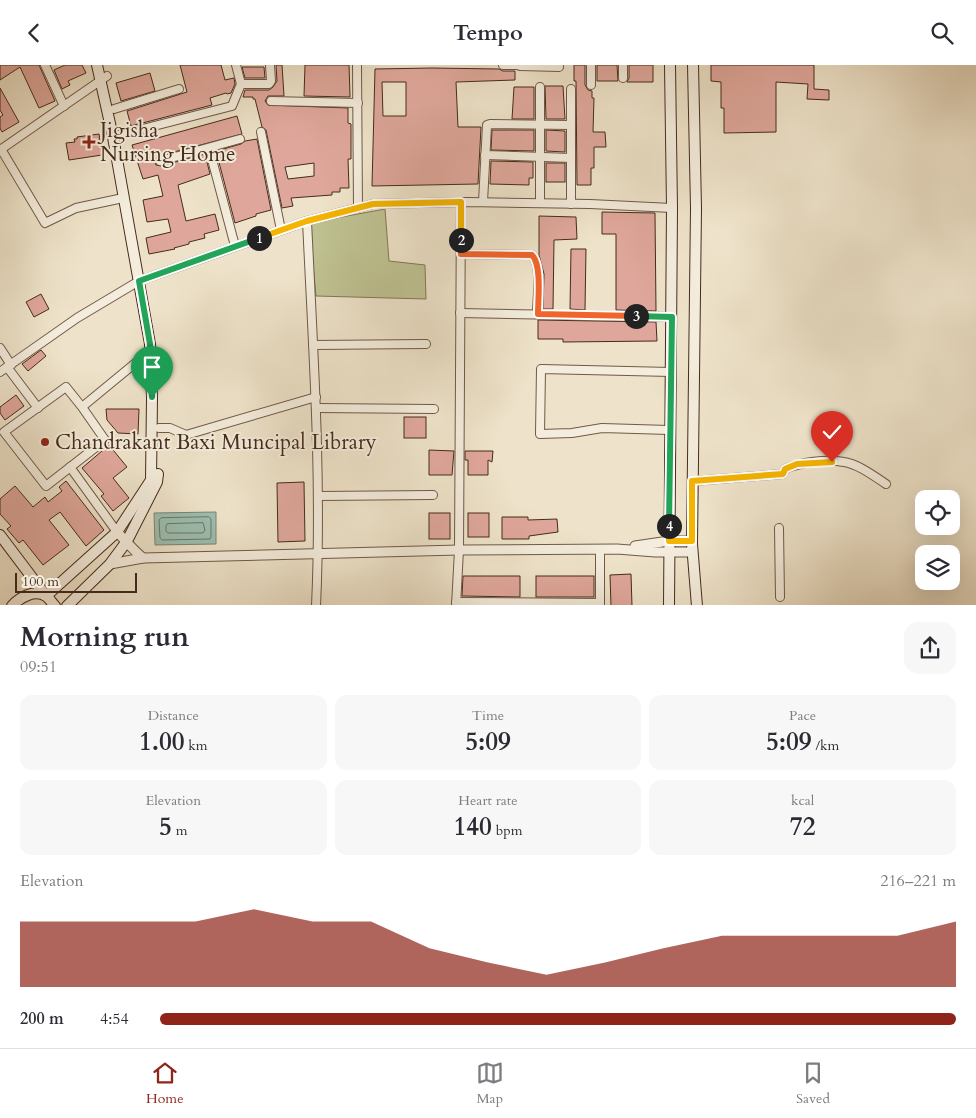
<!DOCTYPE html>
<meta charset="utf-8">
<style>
:root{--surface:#fff;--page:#f7f7f7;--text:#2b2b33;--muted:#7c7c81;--line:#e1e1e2;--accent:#8f2418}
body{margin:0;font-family:Cardo,serif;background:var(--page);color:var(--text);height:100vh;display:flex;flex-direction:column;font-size:19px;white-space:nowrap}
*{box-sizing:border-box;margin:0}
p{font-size:16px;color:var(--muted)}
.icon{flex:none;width:28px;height:28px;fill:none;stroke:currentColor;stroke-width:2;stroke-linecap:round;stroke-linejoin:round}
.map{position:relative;height:540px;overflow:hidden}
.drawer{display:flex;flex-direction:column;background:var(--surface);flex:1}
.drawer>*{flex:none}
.fabs{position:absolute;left:915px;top:425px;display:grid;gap:10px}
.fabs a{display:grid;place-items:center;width:45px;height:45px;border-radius:10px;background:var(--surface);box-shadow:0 5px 20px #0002;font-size:25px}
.scale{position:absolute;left:15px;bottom:12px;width:122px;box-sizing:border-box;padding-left:5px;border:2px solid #462b1b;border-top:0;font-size:14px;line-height:18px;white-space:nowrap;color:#462b1b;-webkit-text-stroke:4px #f4eddd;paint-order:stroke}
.pin{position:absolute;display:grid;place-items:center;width:42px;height:42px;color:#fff;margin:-51px -21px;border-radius:50% 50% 50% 0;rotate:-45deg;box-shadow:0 0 5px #0007}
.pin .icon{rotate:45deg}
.km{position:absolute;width:25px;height:25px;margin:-12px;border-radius:50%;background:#222;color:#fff;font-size:14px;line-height:25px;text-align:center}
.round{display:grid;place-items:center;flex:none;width:52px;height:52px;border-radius:15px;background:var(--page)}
.summary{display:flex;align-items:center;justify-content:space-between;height:85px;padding:0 20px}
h1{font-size:28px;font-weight:600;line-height:38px}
.metrics{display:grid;grid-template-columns:repeat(3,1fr);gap:8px;height:85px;padding:5px 20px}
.metrics div{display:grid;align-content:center;border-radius:12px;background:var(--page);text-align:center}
.metrics b{font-size:25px;font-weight:600}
.metrics small{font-size:14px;font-weight:400}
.metrics p{font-size:14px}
.chart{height:140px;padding:10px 20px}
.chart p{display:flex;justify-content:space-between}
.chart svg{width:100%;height:90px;margin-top:5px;fill:var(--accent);opacity:.7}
ul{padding:0 20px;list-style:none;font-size:16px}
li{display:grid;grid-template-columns:80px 60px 1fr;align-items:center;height:38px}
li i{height:12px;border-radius:6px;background:var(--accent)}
header{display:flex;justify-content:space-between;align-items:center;height:65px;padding:0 20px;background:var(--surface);font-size:22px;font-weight:600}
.menu{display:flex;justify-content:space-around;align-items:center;height:70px;border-top:1px solid var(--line);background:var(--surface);font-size:14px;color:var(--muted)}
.menu a{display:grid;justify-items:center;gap:2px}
.menu .on{color:var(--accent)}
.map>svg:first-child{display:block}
</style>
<header><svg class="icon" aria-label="back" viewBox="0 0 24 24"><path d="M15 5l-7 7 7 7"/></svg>Tempo<svg class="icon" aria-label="search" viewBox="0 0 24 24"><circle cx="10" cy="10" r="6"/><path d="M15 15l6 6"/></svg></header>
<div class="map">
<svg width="976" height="541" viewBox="0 0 976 541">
<rect width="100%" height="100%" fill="#eee3ca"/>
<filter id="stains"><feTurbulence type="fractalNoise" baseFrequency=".004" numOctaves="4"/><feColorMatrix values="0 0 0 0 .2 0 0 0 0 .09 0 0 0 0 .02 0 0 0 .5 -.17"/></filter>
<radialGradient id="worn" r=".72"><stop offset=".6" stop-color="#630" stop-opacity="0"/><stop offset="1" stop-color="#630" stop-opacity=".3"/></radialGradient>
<polygon fill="#bfc292" stroke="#827656" points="385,144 389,196 425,200 426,234 316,231 309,158"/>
<polygon fill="#9bbfb1" stroke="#798475" points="216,447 216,479 155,480 154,448"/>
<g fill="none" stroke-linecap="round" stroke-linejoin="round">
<g stroke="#707566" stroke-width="1">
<polygon points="209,452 211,454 211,472 210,474 162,475 160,473 159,455 161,453"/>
<polygon points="203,458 205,465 203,468 168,468 166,466 166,461 167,459"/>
</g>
</g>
<g fill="#dfa79b" stroke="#462b1b" fill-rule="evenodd">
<polygon points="0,0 39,0 55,36 39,43 20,2 0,15"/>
<polygon points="65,0 82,0 86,8 68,16 70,20 62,24 54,5"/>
<polygon points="180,0 221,0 225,15 234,13 235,19 231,28 227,29 226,28 210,33 212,40 131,61 127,46 187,27"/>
<path d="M276,0H282L284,31H268L265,36L268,40L348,43V58L351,59V94H348L349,123H340V127H332V130L291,133L293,141L282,143L266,65L262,62L255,34H253V32H243L245,25H269L273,22L277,16ZM314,98V111L288,114L285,102Z"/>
<polygon points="305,0 349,0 350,32 304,31"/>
<polygon points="574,0 585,0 585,20 588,25 592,26 592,33 594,33 593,67 605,67 606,82 594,82 594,103 591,103 591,120 577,120 576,16 574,16"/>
<polygon points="597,0 617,0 618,16 597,16"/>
<polygon points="629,0 653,0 653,17 627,17 629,13"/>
<polygon points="711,0 814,0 814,24 829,25 829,35 807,34 808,19 776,17 776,67 724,68 724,43 721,43 721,17 711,16"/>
<polygon points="242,2 264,2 265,13 245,13"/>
<path d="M432,3L499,4L503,6H515V15L456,17L458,62H481L478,119L372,121L375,4ZM382,17H406V51H383Z"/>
<polygon points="150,8 155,26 121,36 116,18"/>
<polygon points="545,21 563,21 565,54 546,54"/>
<polygon points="514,22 534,22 534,54 512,54"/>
<polygon points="0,23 19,57 2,67 0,63 0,52 3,50 0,45"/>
<polygon points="237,51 242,69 159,91 154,95 156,100 161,101 205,89 210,109 178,120 186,156 215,149 219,165 204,169 205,173 189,177 189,179 174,183 175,184 149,189 146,173 171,167 168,154 147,157 143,135 163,131 158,110 143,114 132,80"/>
<polygon points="492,65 534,65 534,86 491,85"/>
<polygon points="546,65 565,66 565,87 546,86"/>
<polygon points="99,69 102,90 69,95 66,78 75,77 74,74 77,74 77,72"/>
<polygon points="257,74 271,145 256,149 256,151 235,158 216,86 241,79 245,76"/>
<polygon points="491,96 533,97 533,113 529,113 529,120 490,119"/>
<rect x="546" y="98" width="19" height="19"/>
<polygon points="602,147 655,148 656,246 616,245 616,169 602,169"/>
<polygon points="539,151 576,152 577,174 554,175 553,244 543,244 544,209 539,190"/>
<polygon points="571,184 586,184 585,245 570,244"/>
<polygon points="41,229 49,244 34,252 26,237"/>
<polygon points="538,255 656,257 657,276 563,277 563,274 538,274"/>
<polygon points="41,285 46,291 28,306 22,299"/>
<polygon points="16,330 24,341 5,355 0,348 0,342"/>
<polygon points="106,344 139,344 138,369 118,368 107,355"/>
<rect x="404" y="352" width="22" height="21"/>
<polygon points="109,380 127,402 113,413 129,433 113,446 101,431 104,429 82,403"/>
<polygon points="429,385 454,386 452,410 429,410"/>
<polygon points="465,386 493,386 492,397 488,395 488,410 468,410 468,395 465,395"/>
<polygon points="66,416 104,465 86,481 60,447 49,455 69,480 43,500 23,475 19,478 7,464 11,461 0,449 0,434 15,421 33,442 45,432 48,437 62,426 59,422"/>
<polygon points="304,417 305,476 278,477 277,418"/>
<rect x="429" y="448" width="21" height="26"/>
<rect x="468" y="448" width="21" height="24"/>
<polygon points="502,452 528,452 528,455 557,454 558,467 529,471 529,474 502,474"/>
<polygon points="631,509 632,541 611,541 610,510"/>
<polygon points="463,511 520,511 520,532 462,531"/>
<rect x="536" y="511" width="58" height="21"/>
</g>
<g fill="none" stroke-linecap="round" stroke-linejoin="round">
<g stroke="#705947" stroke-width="10">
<g id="minor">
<polyline points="45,0 64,41"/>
<polyline points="236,0 241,19"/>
<polyline points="357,0 358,143"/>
<polyline points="503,0 520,0"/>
<polyline points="591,0 591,20"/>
<polyline points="623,0 623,13"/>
<polyline points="520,1 559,2"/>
<polyline points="571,24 571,139"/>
<polyline points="271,36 358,38"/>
<polyline points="114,44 179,24"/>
<polyline points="261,67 281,165"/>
<polyline points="119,70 232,41 241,19 269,19 271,16 270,0"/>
<polyline points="209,83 235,181"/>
<polyline points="1,84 45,158 76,143 123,133"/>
<polyline points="0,85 107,11"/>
<polyline points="485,90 571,93"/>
<polyline points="160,96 240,74"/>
<polyline points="483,137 487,60 490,59 571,60"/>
<polyline points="540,138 540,22"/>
<path d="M307,156C313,284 322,412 316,541"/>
<path d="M461,189L532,190C542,200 537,235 537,249"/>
<polyline points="460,248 672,252"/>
<polyline points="313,280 426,279"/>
<polyline points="0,283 11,300"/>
<polyline points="7,302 38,343"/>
<polyline points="0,307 77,253 139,216 307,156 373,139 468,137 590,139 672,143"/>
<polyline points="82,342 66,322 4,367 46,421 105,375 82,342 150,286"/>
<polyline points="316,343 434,344"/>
<polyline points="159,363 170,363 186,370 316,332"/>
<polyline points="669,365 602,363 572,368 540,369 541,304 671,307"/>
<polyline points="70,402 117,467"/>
<path d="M693,416L783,409L785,404C801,397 826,394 844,397C858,399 874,411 886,419"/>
<polyline points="318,431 433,430"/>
<polyline points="779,463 780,532"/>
<polyline points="456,537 600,538"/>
<polyline points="456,541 459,485 461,137"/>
<polyline points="600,541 600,484"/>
</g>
</g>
<g stroke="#705947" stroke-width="11">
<g id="tertiary">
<path d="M117,467C126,476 133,485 143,493"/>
<polyline points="635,481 669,476 692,476"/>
<polyline points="110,499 143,493 459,485 617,484 655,487 692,487"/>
</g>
</g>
<g stroke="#462b1b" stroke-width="12">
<g id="secondary">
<polyline points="693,0 696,143 692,479 697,541"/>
<polyline points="0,470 46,531 117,467 151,415 152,333 150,279 113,72 97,0"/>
<path d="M12,541C20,532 35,524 46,531C49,533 52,538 55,541"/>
<polyline points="67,541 110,499 127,476 157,417 158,409"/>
<polyline points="669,541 672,143 670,0"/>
</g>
</g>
<use href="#minor" stroke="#f4eddd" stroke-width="8"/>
<use href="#tertiary" stroke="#f4eddd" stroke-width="9"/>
<use href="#secondary" stroke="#f4eddd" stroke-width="10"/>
</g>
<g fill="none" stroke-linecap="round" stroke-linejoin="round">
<g stroke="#fff" stroke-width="10">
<polyline id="split-1" points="152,332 150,279 139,216 259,173"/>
</g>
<g stroke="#fff" stroke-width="10">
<polyline id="split-2" points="259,173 307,156 373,139 461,137 461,175"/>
</g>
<g stroke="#fff" stroke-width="10">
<path id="split-3" d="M461,175V189L532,190C542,200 538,235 538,249L636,251"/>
</g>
<g stroke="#fff" stroke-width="10">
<polyline id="split-4" points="636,251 672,252 669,461"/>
</g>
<g stroke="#fff" stroke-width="10">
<polyline id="split-5" points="669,461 669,476 692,476 692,416 783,409 785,404 797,399 832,397"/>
</g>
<use href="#split-1" stroke="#22a559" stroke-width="6"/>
<use href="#split-2" stroke="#f5b400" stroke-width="6"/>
<use href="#split-3" stroke="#f0652b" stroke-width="6"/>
<use href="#split-4" stroke="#22a559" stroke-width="6"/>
<use href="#split-5" stroke="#f5b400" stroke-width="6"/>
</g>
<g fill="#8f2418" stroke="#f4eddd" stroke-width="2">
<path d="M86.5 69.5h5v5h5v5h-5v5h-5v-5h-5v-5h5z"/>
<circle cx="45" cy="377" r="5"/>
</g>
<g text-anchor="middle" stroke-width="4" stroke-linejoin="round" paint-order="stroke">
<g font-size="21" fill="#462b1b" stroke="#f4eddd" text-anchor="start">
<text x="100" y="72">Jigisha<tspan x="100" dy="24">Nursing Home</tspan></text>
<text x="55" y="384">Chandrakant Baxi Muncipal Library</text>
</g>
</g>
<rect width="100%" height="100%" filter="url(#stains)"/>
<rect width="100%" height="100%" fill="url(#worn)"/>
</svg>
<div class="fabs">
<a><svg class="icon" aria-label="locate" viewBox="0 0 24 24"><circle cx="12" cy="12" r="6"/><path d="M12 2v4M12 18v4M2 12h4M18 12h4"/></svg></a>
<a><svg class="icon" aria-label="layers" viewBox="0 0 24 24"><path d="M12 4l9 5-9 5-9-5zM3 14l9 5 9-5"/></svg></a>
</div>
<div class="scale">100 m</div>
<div class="pin" style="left:152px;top:332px;background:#1e9e55"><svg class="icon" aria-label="arrive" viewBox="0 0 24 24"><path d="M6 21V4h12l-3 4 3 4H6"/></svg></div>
<div class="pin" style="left:832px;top:397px;background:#d93025"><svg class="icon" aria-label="check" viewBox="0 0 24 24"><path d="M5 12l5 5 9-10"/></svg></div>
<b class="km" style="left:259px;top:173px">1</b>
<b class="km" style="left:461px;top:175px">2</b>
<b class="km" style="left:636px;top:251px">3</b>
<b class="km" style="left:669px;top:461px">4</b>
</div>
<section class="drawer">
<div class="summary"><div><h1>Morning run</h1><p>09:51</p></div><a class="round"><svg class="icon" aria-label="share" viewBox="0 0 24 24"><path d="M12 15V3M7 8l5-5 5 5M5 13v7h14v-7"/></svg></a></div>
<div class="metrics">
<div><p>Distance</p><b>1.00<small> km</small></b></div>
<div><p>Time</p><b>5:09</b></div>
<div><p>Pace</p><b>5:09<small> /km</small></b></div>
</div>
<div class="metrics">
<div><p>Elevation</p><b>5<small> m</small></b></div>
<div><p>Heart rate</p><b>140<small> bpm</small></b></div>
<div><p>kcal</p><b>72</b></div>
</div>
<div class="chart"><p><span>Elevation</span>216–221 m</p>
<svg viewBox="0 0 160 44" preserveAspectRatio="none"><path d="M0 44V12L10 12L20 12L30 12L40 6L50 12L60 12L70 25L80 32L90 38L100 32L110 25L120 19L130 19L140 19L150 19L160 12V44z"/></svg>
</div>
<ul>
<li><b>200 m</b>4:54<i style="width:100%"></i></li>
</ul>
</section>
<nav class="menu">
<a class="on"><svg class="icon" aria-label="home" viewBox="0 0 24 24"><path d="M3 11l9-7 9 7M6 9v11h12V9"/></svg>Home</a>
<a><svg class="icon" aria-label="map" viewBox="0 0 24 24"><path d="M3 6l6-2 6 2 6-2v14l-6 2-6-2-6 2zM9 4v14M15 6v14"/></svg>Map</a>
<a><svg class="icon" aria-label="saved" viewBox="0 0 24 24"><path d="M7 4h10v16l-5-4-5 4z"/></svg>Saved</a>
</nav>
